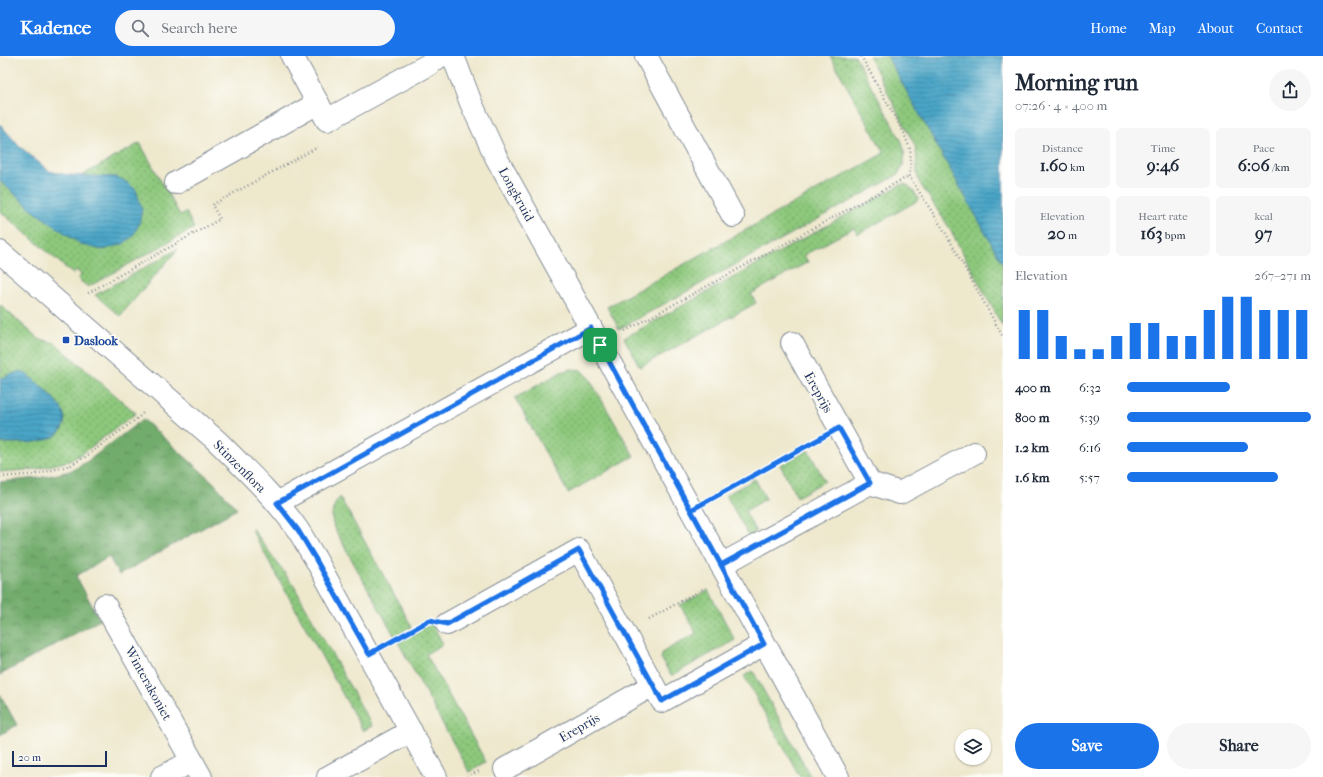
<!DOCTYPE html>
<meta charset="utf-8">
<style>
:root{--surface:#fff;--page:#f6f6f7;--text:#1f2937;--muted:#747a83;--accent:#1a73e8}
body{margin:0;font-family:"IM FELL French Canon",serif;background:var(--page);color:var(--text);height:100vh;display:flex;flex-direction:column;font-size:15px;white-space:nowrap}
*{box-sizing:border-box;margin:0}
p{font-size:13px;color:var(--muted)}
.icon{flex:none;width:22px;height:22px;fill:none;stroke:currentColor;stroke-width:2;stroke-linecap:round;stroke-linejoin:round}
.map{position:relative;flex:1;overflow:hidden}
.drawer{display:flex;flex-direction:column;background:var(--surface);width:320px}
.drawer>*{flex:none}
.tools{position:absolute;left:955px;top:673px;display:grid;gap:8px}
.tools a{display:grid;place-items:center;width:36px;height:36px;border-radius:50%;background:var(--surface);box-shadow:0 1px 3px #0004;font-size:20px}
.scale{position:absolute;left:12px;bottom:10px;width:95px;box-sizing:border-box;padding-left:4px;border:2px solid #1b2f5e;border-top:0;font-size:11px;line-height:14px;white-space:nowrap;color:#1b2f5e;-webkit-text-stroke:3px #fdfcf7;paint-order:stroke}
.pin{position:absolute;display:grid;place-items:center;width:34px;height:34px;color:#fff;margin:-17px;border-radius:8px;box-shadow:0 2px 6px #0006}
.round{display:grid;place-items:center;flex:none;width:42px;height:42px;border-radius:21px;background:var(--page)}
.summary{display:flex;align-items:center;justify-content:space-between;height:68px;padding:0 12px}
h1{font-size:22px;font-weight:700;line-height:30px}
.figures{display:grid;grid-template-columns:repeat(3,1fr);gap:6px;height:68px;padding:4px 12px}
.figures div{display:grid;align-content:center;border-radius:6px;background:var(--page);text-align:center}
.figures b{font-size:17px;font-weight:700}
.figures small{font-size:11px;font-weight:400}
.figures p{font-size:11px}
.chart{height:112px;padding:8px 12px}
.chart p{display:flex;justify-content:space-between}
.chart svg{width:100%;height:72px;margin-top:4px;stroke:var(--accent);stroke-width:6}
.cta{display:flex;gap:8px;margin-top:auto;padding:8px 12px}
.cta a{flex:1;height:46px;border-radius:24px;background:var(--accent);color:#fff;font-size:16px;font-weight:700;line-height:46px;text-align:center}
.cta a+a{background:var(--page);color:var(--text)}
ul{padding:0 12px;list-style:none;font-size:13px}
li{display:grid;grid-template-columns:64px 48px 1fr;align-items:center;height:30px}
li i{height:10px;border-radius:5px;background:var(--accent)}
header{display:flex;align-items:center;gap:24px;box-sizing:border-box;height:56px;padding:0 20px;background:var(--accent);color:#fff}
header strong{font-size:19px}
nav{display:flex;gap:22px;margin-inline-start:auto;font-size:14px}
.search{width:280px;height:36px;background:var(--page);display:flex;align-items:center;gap:10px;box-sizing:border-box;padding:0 14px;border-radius:22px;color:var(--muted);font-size:15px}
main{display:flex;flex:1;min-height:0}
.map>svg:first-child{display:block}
</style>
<header>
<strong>Kadence</strong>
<div class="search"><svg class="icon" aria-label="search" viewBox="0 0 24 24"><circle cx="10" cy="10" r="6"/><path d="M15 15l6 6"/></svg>Search here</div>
<nav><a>Home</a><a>Map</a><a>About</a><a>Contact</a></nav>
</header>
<main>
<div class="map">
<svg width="1003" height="721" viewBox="0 0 1003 721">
<defs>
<pattern id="grass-dots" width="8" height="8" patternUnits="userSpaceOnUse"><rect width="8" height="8" fill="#8dc87c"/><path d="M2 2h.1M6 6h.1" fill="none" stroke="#72a369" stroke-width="1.8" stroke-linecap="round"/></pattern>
<pattern id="forest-crowns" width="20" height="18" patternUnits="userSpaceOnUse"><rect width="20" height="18" fill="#72ac6c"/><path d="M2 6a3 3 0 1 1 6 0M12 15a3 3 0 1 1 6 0" fill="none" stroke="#5d8c5c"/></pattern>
<pattern id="water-rules" width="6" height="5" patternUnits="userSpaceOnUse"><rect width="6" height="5" fill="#49a5c7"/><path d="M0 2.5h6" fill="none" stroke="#3c87a5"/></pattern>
</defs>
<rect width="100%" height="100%" fill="#fdfcf7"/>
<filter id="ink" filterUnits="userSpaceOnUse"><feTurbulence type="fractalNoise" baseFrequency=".025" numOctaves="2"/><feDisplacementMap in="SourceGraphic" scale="8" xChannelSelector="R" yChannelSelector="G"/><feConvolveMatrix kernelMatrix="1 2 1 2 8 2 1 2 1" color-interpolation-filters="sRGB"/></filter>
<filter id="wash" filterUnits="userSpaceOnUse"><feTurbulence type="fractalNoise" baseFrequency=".012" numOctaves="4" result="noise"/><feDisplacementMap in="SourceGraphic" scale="16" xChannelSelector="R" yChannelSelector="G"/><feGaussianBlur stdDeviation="0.9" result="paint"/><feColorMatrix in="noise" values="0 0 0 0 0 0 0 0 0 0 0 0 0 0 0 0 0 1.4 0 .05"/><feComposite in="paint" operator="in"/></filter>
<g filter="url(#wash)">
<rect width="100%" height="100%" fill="#eee8cd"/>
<g fill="url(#grass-dots)" stroke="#547c6d">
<path d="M830,0H855L902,86C906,98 906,111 896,120L619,273L607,251L884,97Z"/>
<path d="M869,0H887L1003,208V271L948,170L919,126C915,114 918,102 915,90Z"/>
<polygon points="140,87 180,159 186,156 194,172 88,231 78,223 81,219 76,214 73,218 0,155 0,125 35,156 116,121 81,120"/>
<path d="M904,128C911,129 916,139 919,144L858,178L854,172L804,199L808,206L751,238L756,247L640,311L624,282L900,129Z"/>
<polygon points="178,193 120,260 95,239"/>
<path d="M0,249L39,283L55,287L136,357L83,397L69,405L37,413L0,416V387C19,386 70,391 64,359C63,353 51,339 46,335C35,328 21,324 9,319L0,323V315L2,314L0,310Z"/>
<polygon points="571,313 581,314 589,322 634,400 568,437 515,342 561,316"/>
<polygon points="808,394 825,425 797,441 780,409"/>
<polygon points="755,423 766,443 745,455 756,476 749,481 726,439"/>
<path d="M340,441L412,571L395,581L334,472C330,460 332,450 340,441Z"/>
<polygon points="251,473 253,473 294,530 372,670 363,675"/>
<polygon points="708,534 735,584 671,620 661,602 663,596 696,577 680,549"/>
<polygon points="432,567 443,588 426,598 486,706 469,716 398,586"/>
<polygon points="753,615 811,721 800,721 744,620"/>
</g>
<g fill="url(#forest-crowns)" stroke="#466e65">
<polygon points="143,363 213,426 237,453 119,519 109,501 76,520 100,564 0,619 0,426 39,422 58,418 73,414 88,405"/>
<polygon points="0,638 17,669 0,679"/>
</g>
<g fill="url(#water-rules)" stroke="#326a92">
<polygon points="887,0 1003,0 1003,208"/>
<polygon points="0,68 18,89 49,115 68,119 116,121 125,125 136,134 142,153 139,168 133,180 123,188 103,194 82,189 35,156 0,125"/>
<path d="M21,315C31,320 59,345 63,356C67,365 63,375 55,380C39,389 18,386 0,387V323L9,319Z"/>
</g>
</g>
<g filter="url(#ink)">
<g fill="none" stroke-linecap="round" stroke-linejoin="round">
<g stroke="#848c96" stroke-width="24">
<g id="minor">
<polyline points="292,0 327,64 428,9 440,0"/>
<polyline points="453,0 471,47 497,103 591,272"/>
<polyline points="646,0 733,160"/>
<polyline points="176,127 318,47"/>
<path d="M0,196L217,385C245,413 275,441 298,474C304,483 309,493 315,502L436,721"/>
<polyline points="792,287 870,427"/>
<polyline points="277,447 591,272 838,721"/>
<polyline points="721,509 870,427 900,437 974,397"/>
<polyline points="105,549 201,721"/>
<polyline points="447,568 579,494 662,645 764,588"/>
<polyline points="505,713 653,629"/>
<polyline points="162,721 192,705"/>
<polyline points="328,721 411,675"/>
</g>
</g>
<g stroke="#848c96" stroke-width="2.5" stroke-dasharray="1 3" stroke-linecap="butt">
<polyline points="861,0 904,77 910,93 911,105 909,120 945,176 1003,281"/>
<polyline points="88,237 220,163 212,149 318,91"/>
<polyline points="625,275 909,120"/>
<polyline points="0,421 38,418 71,409 85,401 138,362 143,357"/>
<polyline points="716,441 814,386"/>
<polyline points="649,563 703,533"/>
<polyline points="392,586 419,571"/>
<polyline points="467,721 479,715"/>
</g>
<use href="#minor" stroke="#fff" stroke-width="22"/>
</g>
</g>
<g fill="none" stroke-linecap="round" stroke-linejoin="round" filter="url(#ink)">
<g stroke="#fff" stroke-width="8">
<polyline id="route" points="600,289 591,272 277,447 298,474 315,502 369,598 430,564 447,568 579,494 662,645 764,588 691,454 839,372 870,427 721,509 600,289"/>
</g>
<use href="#route" stroke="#1a73e8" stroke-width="5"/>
</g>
<rect fill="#1a4fb4" stroke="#fdfcf7" stroke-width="1.5" x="62" y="280" width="8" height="8" rx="2"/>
<g text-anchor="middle" stroke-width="3.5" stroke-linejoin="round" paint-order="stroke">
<g font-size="13" fill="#1b2f5e" stroke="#fdfcf7">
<text transform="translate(517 138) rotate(61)" y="5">Longkruid</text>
<text transform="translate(819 336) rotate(61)" y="5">Ereprijs</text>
<text transform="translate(240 410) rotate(45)" y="5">Stinzenflora</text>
<text transform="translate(149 627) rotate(61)" y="5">Winterakoniet</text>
<text transform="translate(579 671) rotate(-30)" y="5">Ereprijs</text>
</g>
<g font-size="13" font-weight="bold" fill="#164399" stroke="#fdfcf7" text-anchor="start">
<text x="74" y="289">Daslook</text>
</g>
</g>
</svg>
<div class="tools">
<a><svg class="icon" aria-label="layers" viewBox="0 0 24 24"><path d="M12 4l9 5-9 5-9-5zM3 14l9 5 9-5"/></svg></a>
</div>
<div class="scale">20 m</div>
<div class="pin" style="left:600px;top:289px;background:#1e9e55"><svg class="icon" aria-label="arrive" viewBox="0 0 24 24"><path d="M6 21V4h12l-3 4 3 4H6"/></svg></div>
</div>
<section class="drawer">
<div class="summary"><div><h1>Morning run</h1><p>07:26 · 4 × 400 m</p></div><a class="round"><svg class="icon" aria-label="share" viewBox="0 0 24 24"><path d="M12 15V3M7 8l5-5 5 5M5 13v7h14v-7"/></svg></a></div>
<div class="figures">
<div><p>Distance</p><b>1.60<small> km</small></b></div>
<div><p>Time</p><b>9:46</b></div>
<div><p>Pace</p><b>6:06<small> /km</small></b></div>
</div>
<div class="figures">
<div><p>Elevation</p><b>20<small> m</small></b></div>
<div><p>Heart rate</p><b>163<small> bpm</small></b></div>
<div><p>kcal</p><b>97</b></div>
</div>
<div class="chart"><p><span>Elevation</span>267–271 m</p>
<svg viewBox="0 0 160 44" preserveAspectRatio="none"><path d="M5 44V14M15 44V14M25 44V30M35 44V38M45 44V38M55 44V30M65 44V22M75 44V22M85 44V30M95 44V30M105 44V14M115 44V6M125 44V6M135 44V14M145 44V14M155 44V14"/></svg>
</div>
<ul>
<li><b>400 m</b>6:32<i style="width:56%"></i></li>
<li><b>800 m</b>5:39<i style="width:100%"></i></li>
<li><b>1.2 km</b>6:16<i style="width:66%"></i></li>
<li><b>1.6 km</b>5:57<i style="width:82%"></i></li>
</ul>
<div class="cta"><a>Save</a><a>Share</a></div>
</section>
</main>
